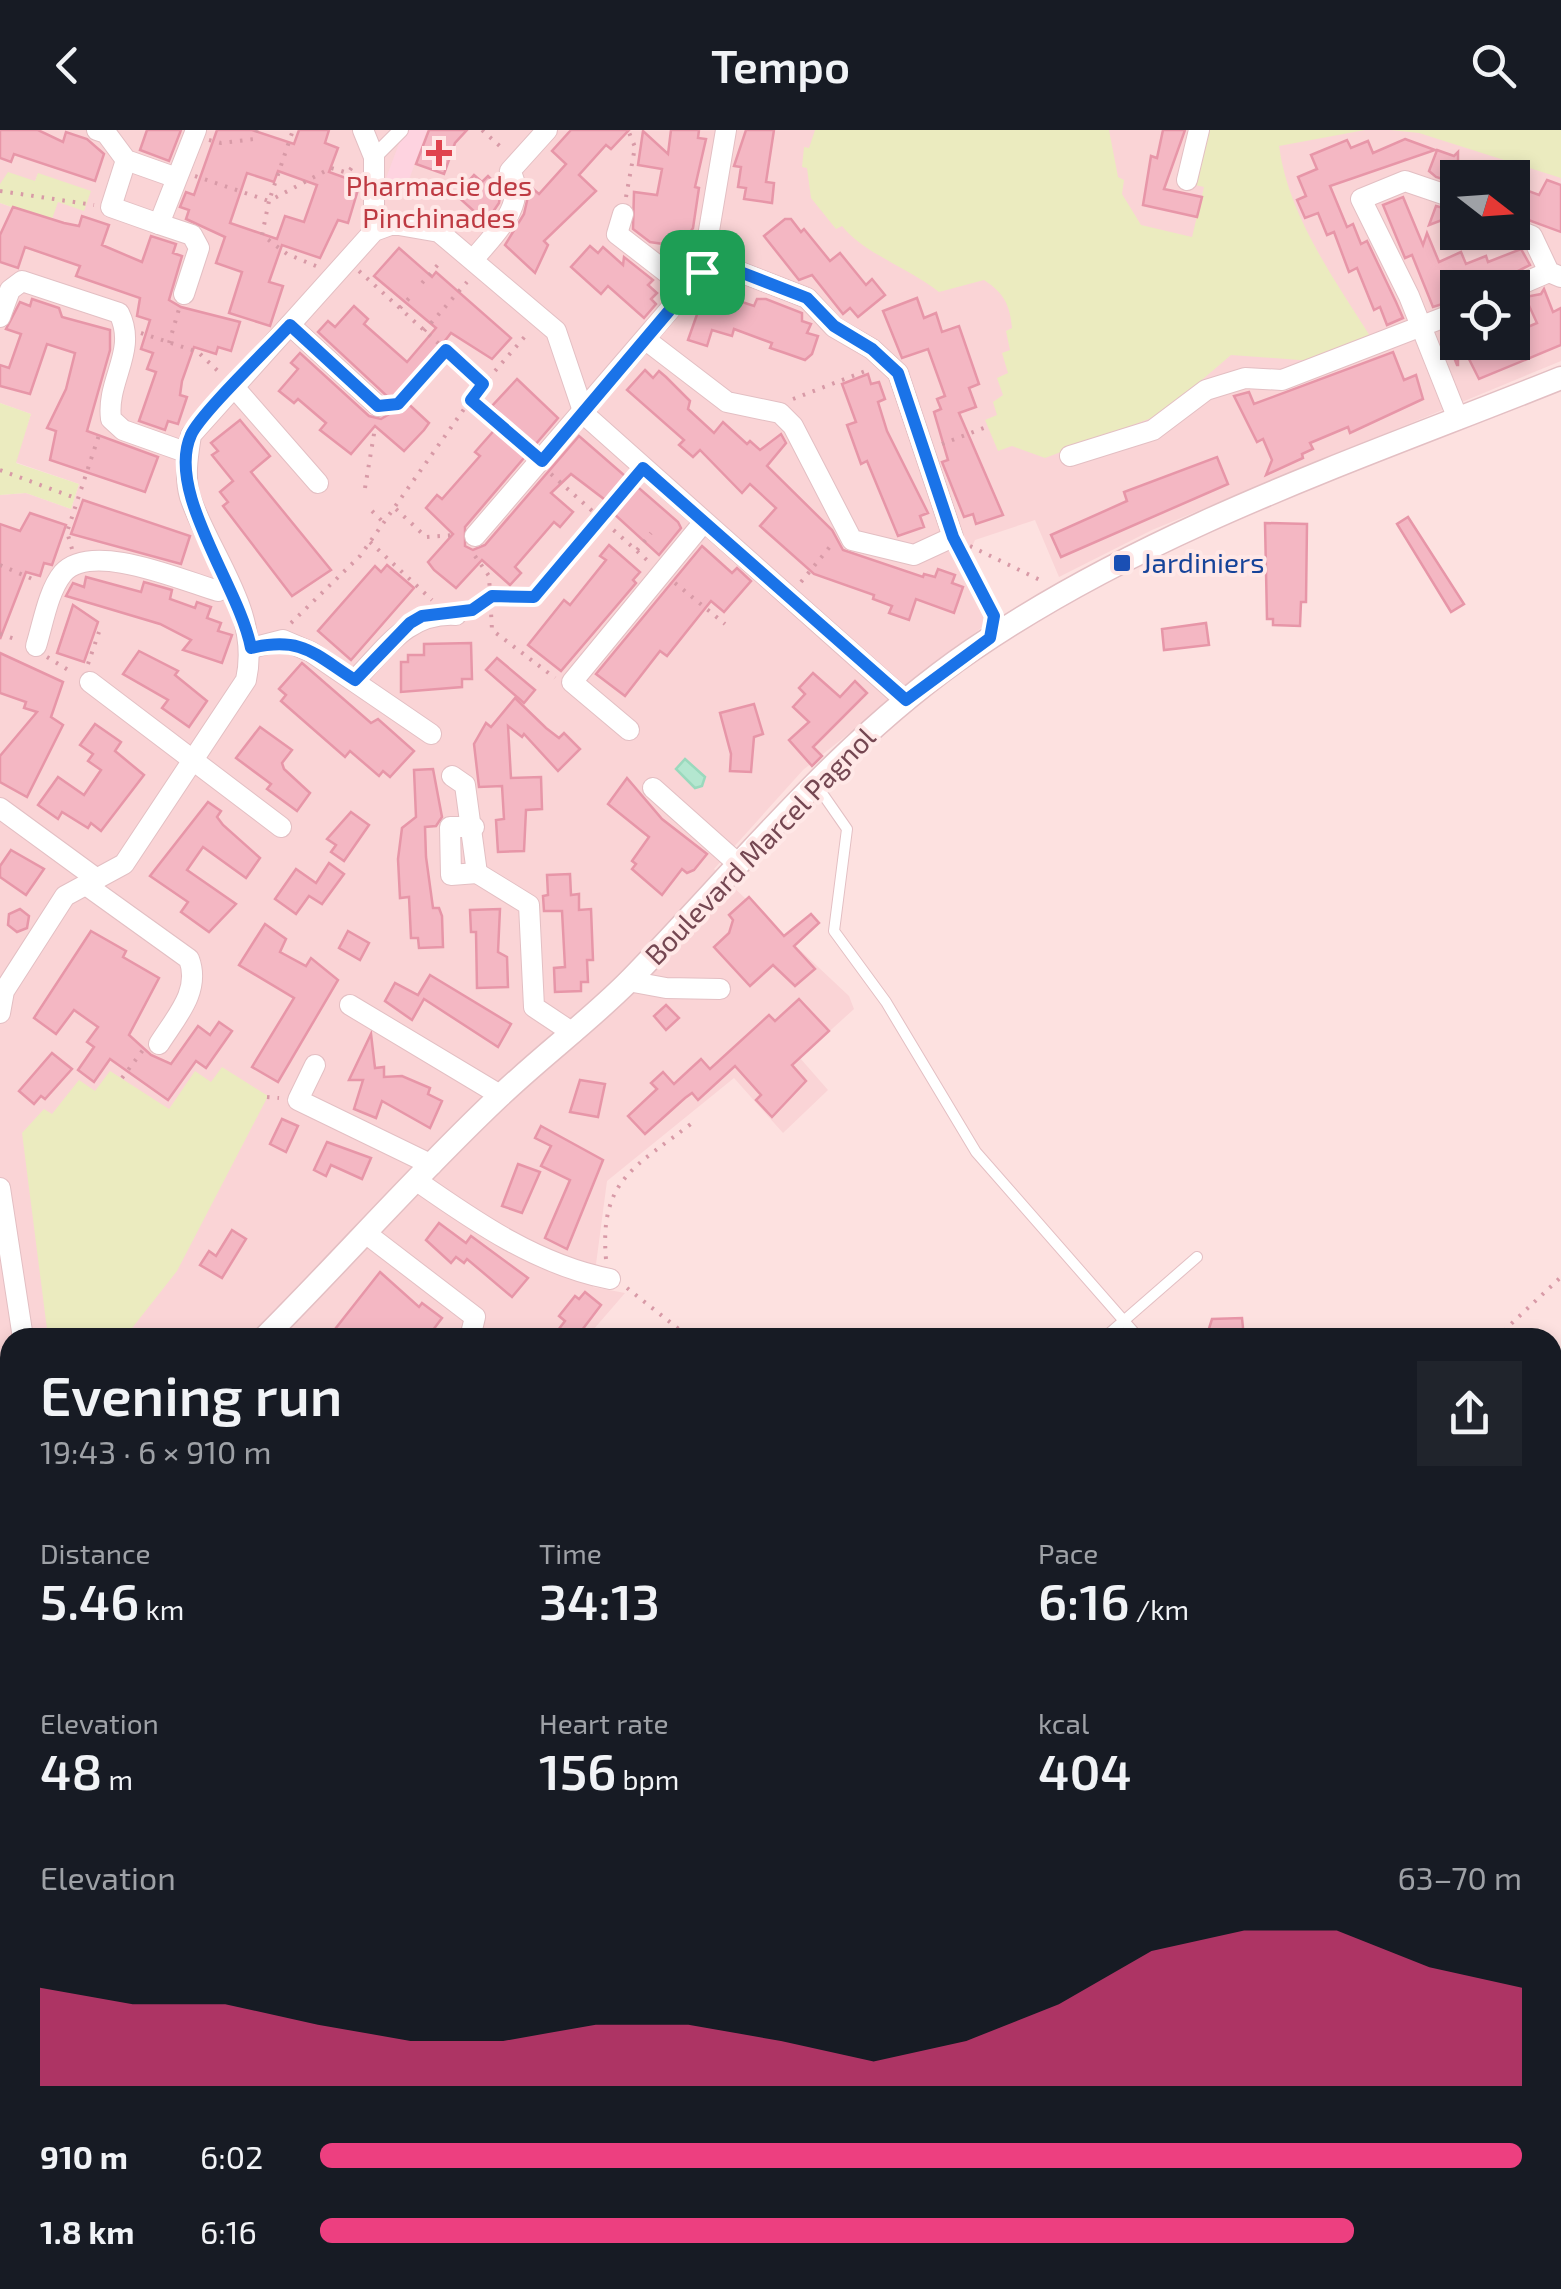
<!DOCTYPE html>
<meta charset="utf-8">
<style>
:root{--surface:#171b24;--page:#20242c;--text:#f1f3f6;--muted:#9ea1a6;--accent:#ed3f80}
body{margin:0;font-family:"Exo 2",sans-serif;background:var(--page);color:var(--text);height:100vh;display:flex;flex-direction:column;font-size:38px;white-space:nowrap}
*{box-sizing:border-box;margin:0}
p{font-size:32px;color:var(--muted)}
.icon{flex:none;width:55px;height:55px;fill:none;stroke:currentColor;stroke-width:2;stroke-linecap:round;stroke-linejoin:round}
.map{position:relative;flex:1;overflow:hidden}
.details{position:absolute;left:0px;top:1198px;width:1562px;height:962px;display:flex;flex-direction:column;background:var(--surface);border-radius:30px 30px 0 0;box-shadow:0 5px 15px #0003}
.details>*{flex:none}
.needle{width:65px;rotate:107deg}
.fabs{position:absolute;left:1440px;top:30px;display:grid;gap:20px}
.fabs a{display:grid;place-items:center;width:90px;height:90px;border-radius:0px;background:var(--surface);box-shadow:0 5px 15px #0003;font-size:50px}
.pin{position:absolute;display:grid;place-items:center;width:85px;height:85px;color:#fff;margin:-42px;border-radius:20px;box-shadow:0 5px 15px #0006}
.round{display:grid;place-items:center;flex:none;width:105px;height:105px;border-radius:0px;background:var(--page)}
.headline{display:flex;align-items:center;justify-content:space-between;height:170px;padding:0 40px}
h1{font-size:55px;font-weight:600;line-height:75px}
.metrics{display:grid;grid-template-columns:repeat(3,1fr);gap:15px;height:170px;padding:10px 40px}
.metrics div{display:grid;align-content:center}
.metrics b{font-size:50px;font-weight:600}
.metrics small{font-size:28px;font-weight:400}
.metrics p{font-size:28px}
.chart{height:280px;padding:20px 40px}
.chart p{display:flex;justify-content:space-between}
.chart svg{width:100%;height:180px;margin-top:10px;fill:var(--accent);opacity:.7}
ul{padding:0 40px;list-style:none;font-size:32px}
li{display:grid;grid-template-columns:160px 120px 1fr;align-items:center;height:75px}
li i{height:25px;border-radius:12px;background:var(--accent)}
header{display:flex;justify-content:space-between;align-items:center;height:130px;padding:0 40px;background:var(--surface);font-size:45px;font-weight:600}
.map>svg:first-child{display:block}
</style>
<header><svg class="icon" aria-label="back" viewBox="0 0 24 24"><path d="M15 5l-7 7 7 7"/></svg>Tempo<svg class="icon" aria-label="search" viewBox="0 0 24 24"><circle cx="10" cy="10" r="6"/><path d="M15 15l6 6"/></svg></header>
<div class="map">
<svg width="1561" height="2159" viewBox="0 0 1561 2159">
<rect width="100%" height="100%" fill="#fde1e0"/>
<path fill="#fad4d6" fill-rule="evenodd" d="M0,0H1561V231L1152,400L1059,447L1035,390L975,410L966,431L990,491L803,640L714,739L849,866L854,879L800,928L828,960L783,1003L734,948L607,1051L593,1157L625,1163L587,1207L10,1208V1867L0,1864V365L26,363L71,379L79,354L15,332L31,284L0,273V73L29,83L38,44L35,51L0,54ZM1458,48H1512V102H1458ZM1458,158H1512V212H1458Z"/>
<polygon fill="#fed3e0" points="404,0 427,0 406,58 385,51"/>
<g fill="#ebebbf">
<path d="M815,0H1109L1118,47L1124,50L1122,64L1141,95L1192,107L1204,57L1191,54L1206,0H1365L1279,16C1288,85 1334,149 1370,206L1313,231L1231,225L1162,284L1045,328L1012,316L998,321L985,290L997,285L993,272L1003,265L997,248L1008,243L1002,223L1010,220L1006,201L1012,198C1010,175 1004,163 984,150L939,162C909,138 863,123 842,96L836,99L811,68L807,38L802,37L804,17L809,18Z"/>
<polygon points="1390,0 1561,0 1561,48 1419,3"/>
<polygon points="8,42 35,51 38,43 91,61 84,81 58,72 52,89 46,89 0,73 0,54"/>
<polygon points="0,273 31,284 16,333 79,354 71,379 26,363 0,365"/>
<polygon points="222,937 268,966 177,1141 125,1207 48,1207 22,1003 44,979 52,984 79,950 95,961 110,941 169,979 195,941 211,952"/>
<polygon points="1561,1374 1561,1840 1552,1837 1552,1377"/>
</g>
<polygon fill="#b4e7d0" stroke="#9ad9bd" stroke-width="2.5" points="685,629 705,647 702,656 695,658 676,639"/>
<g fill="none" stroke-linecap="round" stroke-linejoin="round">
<g stroke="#b4e7d0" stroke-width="32">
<polyline points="0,2109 10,2127"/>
<polyline points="30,2150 41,2159"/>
</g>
</g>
<g fill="#f4b7c3" stroke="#e796a8" stroke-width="2.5" fill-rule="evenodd">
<polygon points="0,0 38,0 63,12 66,2 87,9 104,24 95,51 14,24 11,32 0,28"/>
<polygon points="147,0 181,0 169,31 140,20"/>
<path d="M217,0H252L294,14L299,0H329L325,13L338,18L329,42L360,53L348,93L338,90L320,128L282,115L269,152L283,156L270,196L229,183L242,142L216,133L225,107L186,89L189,80L180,77L186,62L194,65ZM278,41L317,55L304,92L285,86L277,109L230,93L247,43L274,52Z"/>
<polygon points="429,0 467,0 455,13 444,44 416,34"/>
<polygon points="571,0 629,0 611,19 606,15 579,45 596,61 544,111 548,115 535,143 505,115 524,84 529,62 532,58 539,64 566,34 552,21"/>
<polygon points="671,0 699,0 698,8 706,9 695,57 699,58 693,98 688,106 679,105 677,116 650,112 633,99 634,62 657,65 662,39 638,35 643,1 668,24"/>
<polygon points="746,0 774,0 766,52 774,53 772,73 744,69 746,58 738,57 741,37 734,36"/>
<polygon points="1163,0 1185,0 1164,59 1202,67 1197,87 1143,75 1151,26 1157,28"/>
<polygon points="1405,9 1435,20 1330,56 1347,97 1353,94 1361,114 1367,111 1396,172 1403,188 1387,195 1380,177 1374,180 1357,138 1349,142 1334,102 1327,105 1318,83 1305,88 1297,70 1306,66 1298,47 1317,39 1311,25 1347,10 1351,18 1368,11 1373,23"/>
<polygon points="1437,20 1454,26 1458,22 1458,35 1486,48 1458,48 1458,54 1436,47 1429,41"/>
<polygon points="474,45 482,52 488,46 501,59 499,73 486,92 456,65"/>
<polygon points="1547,50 1561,55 1561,102 1512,84 1512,55 1539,65"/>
<polygon points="1403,67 1423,115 1427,103 1439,132 1461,122 1466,134 1486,126 1488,132 1521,119 1530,135 1484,158 1458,158 1458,169 1433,177 1412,125 1405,128 1383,75"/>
<polygon points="1436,76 1458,82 1458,84 1429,95"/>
<polygon points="13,77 64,93 79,96 82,86 109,95 102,115 142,132 151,106 176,114 173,123 182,126 169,170 181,177 240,192 231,221 218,217 216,224 194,217 182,251 180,265 187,267 178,294 168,291 165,300 139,291 156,242 147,239 153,223 141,219 150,190 137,186 140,168 76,146 80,136 25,117 18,138 0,132 0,105"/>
<polygon points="785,89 791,89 801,102 804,99 830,131 840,123 866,155 872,149 885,165 858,187 850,178 843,184 812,145 799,150 764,106"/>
<polygon points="590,116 598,123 603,117 623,135 624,127 653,150 648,155 657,163 651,169 656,174 644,188 608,156 601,164 571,137"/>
<polygon points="399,118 432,147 436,142 511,208 492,229 451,203 401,267 429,293 424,300 404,321 375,296 351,324 320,300 326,293 298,269 294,273 279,261 298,239 291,233 300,223 369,286 381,289 389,284 388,267 318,202 328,191 335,197 354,176 368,189 364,194 407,232 436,198 374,146"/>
<polygon points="1544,159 1553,182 1561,178 1561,215 1479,249 1467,225 1496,212 1512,212 1512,204 1537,193 1525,167 1541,164"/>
<polygon points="724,166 754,176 757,169 766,169 802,183 802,191 811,194 807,203 818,206 812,224 805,230 785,223 770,218 772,213 734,199 732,206 712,200 707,216 688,210 700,176 710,180 713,172 721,175"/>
<polygon points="917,168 924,188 936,183 942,202 959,196 979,254 969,258 976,277 959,283 1003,385 976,394 973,384 964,387 942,332 948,330 934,282 941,279 937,269 945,266 928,219 902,228 883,181"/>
<polygon points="32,169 59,178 62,187 110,200 110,220 87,301 158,327 145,362 50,330 56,301 47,298 66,259 75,223 47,214 30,264 0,256 0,235 9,238 21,204 6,199 20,172 30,176"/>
<polygon points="1458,197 1458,235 1457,235 1444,202"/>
<polygon points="1393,222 1404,250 1416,245 1423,269 1350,303 1348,297 1310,313 1313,319 1302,324 1303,328 1266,345 1272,330 1263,309 1257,312 1234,266 1249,262 1254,274"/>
<polygon points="645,240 653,248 659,241 666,247 690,271 688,279 714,303 723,292 747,314 750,311 760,320 781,304 786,313 767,336 832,400 843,420 923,447 924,444 935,447 938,439 955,445 952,453 963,457 954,483 916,469 909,490 889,483 892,476 873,469 874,465 814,444 760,396 776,378 750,354 742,363 700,320 693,327 679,315 684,310 627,260"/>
<polygon points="868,244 871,254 879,252 885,269 878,272 887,301 928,383 920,386 924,397 898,406 867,331 861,334 847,295 856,292 842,254"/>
<polygon points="517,249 558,288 465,397 465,416 473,420 485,415 579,306 678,392 681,398 659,425 613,383 617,379 571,344 551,363 573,382 560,397 554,392 515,437 521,443 510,455 482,430 456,458 434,440 428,432 453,404 426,378 437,365 442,369 480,326 475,322 505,288 492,276"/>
<polygon points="240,290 270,326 251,342 331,440 292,466 223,376 228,372 220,362 233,351 212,325 218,321 211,313"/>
<polygon points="1217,327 1228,354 1061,427 1051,405 1127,371 1124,362"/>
<polygon points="83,370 190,406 181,434 71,404"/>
<polygon points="30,383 66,395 52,435 44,433 40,446 26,442 0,509 0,394 20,401"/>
<polygon points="1408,387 1464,474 1451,482 1397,394"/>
<polygon points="1265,393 1307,394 1306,472 1301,472 1300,496 1273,495 1273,489 1267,489"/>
<polygon points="609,415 640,442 633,450 636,453 561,541 528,515 564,470 570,475 606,430 600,426"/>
<polygon points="702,416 732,443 737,438 751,451 724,482 711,471 667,526 660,521 625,566 596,544"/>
<polygon points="387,435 414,458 351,530 318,501 375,436 381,442"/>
<polygon points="86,447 141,462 144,452 172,460 170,469 195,478 197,472 211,477 207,488 221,493 218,501 232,505 222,533 183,520 191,510 160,494 66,466 73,453 84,457"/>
<polygon points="73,475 98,492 84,532 57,523"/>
<polygon points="1206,493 1209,515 1164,520 1162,499"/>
<polygon points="471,513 472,549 462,549 462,557 401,562 401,532 408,532 408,525 424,525 424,514"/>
<polygon points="139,521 178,541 175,545 207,571 189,597 162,578 168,570 123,544"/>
<polygon points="0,523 63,552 51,587 63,595 27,667 0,652 0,626 37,582 24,578 26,572 0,563"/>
<polygon points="497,528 535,560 524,573 486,540"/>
<polygon points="302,533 371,593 378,589 414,621 390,647 383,641 379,646 350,621 345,627 281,571 286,565 279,559"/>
<polygon points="813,543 840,567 855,551 867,563 813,617 822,626 812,636 789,610 809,592 793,577 805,564 799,558"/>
<polygon points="515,568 546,598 559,608 564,603 580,619 558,641 524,604 522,607 508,596 511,648 541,647 542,679 526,680 524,721 498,722 496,690 504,689 502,656 479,657 474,614 486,593 491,597"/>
<polygon points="754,574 763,604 754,607 751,642 730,641 731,624 720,583"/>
<polygon points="95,594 121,612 115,621 144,645 101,701 91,693 88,698 62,682 58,689 38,675 58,647 84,665 101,640 88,631 93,624 80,615"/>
<polygon points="260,597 292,620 282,633 284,639 310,663 297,681 267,659 271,654 236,628"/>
<polygon points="433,639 442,687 436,696 425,697 426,727 433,778 439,778 442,786 443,817 419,818 418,808 411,808 409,767 400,768 398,729 402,698 416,687 414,640"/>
<polygon points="627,648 662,689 707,724 694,740 687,743 682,739 662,765 632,739 636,734 632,731 649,707 608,674"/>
<polygon points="208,672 221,681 217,687 223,695 260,728 246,748 203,717 187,740 236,774 209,802 181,782 188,772 150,746"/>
<polygon points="351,682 369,695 344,731 331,722 336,715 327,709"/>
<polygon points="11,720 44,739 26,765 0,747 0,736"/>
<polygon points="329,733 344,744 322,774 309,766 296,784 275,769 296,739 316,753"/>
<polygon points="570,744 571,765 579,764 579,780 591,779 593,830 587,830 588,852 581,852 581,861 555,862 554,838 565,837 562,781 544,781 543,766 548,765 547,745"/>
<polygon points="749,767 784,806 811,784 819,793 794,816 815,839 795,856 773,835 750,856 714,817 729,803 733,790 729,785"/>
<polygon points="20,779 29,786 27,798 17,802 8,795 9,784"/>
<polygon points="500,779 498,822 507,827 508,857 477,858 476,802 471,802 470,780"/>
<polygon points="265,794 286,809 280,822 306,836 311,828 338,850 278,952 252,937 294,868 239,835"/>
<polygon points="91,801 126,821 123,827 159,848 129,905 151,925 171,934 198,896 210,905 219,892 232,901 206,938 196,931 168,970 110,929 94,952 78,940 94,917 87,912 98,897 74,880 56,904 34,888"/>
<polygon points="348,801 369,813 360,830 339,818"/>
<polygon points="430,845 511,894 498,917 424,869 412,890 385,871 395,853 418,865"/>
<polygon points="799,869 829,901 792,935 806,951 772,987 756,970 761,965 735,936 698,970 692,963 685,968 645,1004 628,986 657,959 651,953 663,942 674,954 701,929 710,939 769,885 775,891"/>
<polygon points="666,875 679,888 666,900 654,886"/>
<polygon points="371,904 375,938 384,937 384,947 402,946 430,958 428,964 442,971 430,998 382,971 376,988 354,979 363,950 349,950"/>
<polygon points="52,923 72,939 45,969 41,966 34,974 19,961"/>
<polygon points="580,950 605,954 598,987 570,982"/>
<polygon points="282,989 298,996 286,1022 270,1014"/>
<polygon points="541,996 603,1030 567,1119 545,1108 570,1050 541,1036 551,1016 535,1008"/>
<polygon points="327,1012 371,1028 362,1049 331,1035 326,1046 314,1040"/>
<polygon points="518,1034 540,1042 522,1083 502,1076"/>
<polygon points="439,1093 466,1113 471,1106 528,1148 512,1167 467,1129 464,1133 456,1127 451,1133 426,1110"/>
<polygon points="232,1100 246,1109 222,1148 200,1135 209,1121 216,1126"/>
<polygon points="380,1142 419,1177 422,1173 442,1188 427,1208 401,1208 392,1200 386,1208 328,1208"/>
<polygon points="585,1162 601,1175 576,1208 552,1208 565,1191 559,1186 575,1166 579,1169"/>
<polygon points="1242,1188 1244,1208 1206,1208 1212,1189"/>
</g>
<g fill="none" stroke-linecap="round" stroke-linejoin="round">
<g stroke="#e3bfc3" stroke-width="12">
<g id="service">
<polyline points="815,653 847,699 834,801 886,872 976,1022 1139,1208"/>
<polyline points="1104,1208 1197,1127"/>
</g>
</g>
<g stroke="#e3bfc3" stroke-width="16">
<polyline id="pedestrian" points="374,27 401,0"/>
</g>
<g stroke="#e3bfc3" stroke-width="22">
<g id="minor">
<polyline points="97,0 106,3 126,30 174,47"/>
<polyline points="363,0 374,27 374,101"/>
<polyline points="126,30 111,77 159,94"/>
<polyline points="1187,50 1199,0"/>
<polyline points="1458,69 1405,51 1361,69 1409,166 1458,289"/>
<polyline points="623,84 617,104 688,159"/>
<polyline points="1512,98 1532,106 1549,142 1561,147"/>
<path d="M473,130C493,105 529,75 510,41L547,0"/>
<polyline points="1512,158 1549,142"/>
<polyline points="184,164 199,118 192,105 159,94 196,0"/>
<path d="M0,187L10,160L22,151L119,183C138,221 106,250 111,289L123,300L188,323"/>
<polyline points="290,195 378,276"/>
<polyline points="646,210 727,272 780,283 793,296 852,410 914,425 953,407 898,243 872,219 834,197 807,168 704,128"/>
<polyline points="234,257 318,353"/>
<polyline points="1070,326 1153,300 1206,260 1245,248 1282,250 1458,182"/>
<polyline points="475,406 702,142 726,0"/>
<path d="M36,516C43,494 48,461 63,443C92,411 181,450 218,461L229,454"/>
<polyline points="251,518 283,510 311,522 431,604"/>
<path d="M355,550C386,518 408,482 456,485"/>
<polyline points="90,552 281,697"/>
<polyline points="629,600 572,552 703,393"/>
<polyline points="452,646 465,655 477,743 529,775 534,877 573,903"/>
<polyline points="653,658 736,732"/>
<polyline points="0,678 97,749"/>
<polyline points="474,697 450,697 451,745 477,743"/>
<path d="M86,755L189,829C201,861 176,887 159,914"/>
<polyline points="628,851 666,858 720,859"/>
<polyline points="350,875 500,965"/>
<path d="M0,883L4,861L65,766L124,734L246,550C261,482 211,428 190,367C184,346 188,325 191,305L374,101L393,94L439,102L556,201L584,284L906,571"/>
<polyline points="315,935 298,970 432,1035"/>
<path d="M417,1051C477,1093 538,1135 610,1149"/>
<polyline points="0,1058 23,1208"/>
<polyline points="368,1105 475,1187 470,1208"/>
<polyline points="0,1297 10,1293"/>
<polyline points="0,1520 10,1533"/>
<polyline points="0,1779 10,1784"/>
<polyline points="0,1956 10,1959"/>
<polyline points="0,2043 10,2046"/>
</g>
</g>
<g stroke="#e3bfc3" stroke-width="25">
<g id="tertiary">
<path d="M264,1208C344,1128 418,1043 500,966C542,926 588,892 629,851C740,737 839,611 972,520C1150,398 1362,328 1561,248"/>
<polyline points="0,1519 10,1504"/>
</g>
</g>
<g stroke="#d89aa7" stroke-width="4" stroke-dasharray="2.5 8" stroke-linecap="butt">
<polyline points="482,0 503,19"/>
<polyline points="209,10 221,13 254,9 257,0"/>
<polyline points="195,46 269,71 293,0"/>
<polyline points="0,61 94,75"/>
<polyline points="626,67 635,17 628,0"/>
<polyline points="316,136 287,124 262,105 269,71 331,38 348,43 354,34"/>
<polyline points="359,141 482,253"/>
<polyline points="422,153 442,130"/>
<polyline points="400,178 412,165"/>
<polyline points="424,201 467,152"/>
<polyline points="141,203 198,222 220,243"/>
<polyline points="169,213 179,179"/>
<polyline points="471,269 527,318"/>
<polyline points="793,269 868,240"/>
<polyline points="394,274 446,220"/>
<polyline points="942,314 989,296"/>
<polyline points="0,340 78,369"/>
<polyline points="551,344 648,431"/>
<polyline points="365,358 375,298"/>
<polyline points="396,379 426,407 455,405"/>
<polyline points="372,381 385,394"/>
<polyline points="370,412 432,470"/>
<polyline points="970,416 1042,451"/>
<polyline points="72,419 67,402 99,305"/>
<polyline points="637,420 651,403"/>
<polyline points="960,421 992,484"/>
<polyline points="475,426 489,446 492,500 555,548"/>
<polyline points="0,435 37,451"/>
<polyline points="801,452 833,413"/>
<polyline points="675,453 725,494"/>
<polyline points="475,478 492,466 534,467 631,352"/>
<polyline points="291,493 360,426 474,265 528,203"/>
<polyline points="0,504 18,510"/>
<polyline points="47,527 73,543"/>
<polyline points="88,534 99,502"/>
<polyline points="122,948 143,920"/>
<polyline points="267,967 279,968"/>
<path d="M606,1129C599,1049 636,1037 692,993"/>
<polyline points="627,1158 690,1208"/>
<polyline points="1496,1208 1561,1147"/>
<polyline points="1552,1917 1561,1921"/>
<polyline points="76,2150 97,2159"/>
<polyline points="186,2150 204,2159"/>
<polyline points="617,2159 621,2150"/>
</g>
<use href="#service" stroke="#fff" stroke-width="10"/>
<use href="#pedestrian" stroke="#fff" stroke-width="14"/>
<use href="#minor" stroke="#fff" stroke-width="20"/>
<use href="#tertiary" stroke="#fff" stroke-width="22"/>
</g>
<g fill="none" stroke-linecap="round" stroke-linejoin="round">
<g stroke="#fff" stroke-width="20">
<path id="route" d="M704,128L807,168L834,196L872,219L898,243L953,407L994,486L990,508L906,570L643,338L534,467L492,466L472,480L422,486L410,493L355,550C314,524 302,506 251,518C240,458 165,362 191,305C200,284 270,217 290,195L378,276L398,274L446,220L483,254L471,270L542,331L702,142Z"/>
</g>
<use href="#route" stroke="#1a73e8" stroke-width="12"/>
</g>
<path fill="#e0444e" stroke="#ffe8e7" stroke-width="4" d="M434 8h10v10h10v10h-10v10h-10v-10h-10v-10h10z"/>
<rect fill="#1a4fb4" stroke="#ffe8e7" stroke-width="4" x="1112" y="423" width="20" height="20" rx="5"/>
<g text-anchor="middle" stroke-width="8" stroke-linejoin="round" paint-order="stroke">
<g font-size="28" fill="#be3a42" stroke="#ffe8e7">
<text x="439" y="66">Pharmacie des<tspan x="439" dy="32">Pinchinades</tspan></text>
</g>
<g font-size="28" fill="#164399" stroke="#ffe8e7" text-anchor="start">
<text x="1142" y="443">Jardiniers</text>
</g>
<g font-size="28" fill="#754752" stroke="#ffe8e7">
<text transform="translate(760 716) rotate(-46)" y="10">Boulevard Marcel Pagnol</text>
</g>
</g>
</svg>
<div class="fabs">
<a><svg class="needle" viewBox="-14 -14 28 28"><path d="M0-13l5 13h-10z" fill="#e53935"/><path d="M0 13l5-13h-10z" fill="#9ea1a6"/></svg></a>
<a><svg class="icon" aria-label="locate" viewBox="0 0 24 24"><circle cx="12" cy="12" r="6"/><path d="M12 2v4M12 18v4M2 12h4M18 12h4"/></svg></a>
</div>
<div class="pin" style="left:702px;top:142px;background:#1e9e55"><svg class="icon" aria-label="arrive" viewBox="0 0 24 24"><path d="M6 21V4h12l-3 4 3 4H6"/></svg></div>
<section class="details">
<div class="headline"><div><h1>Evening run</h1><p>19:43 · 6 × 910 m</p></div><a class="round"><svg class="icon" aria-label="share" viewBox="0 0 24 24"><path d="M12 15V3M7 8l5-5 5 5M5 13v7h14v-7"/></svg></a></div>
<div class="metrics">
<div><p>Distance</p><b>5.46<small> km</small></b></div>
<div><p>Time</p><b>34:13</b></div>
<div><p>Pace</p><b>6:16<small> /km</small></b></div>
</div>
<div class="metrics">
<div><p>Elevation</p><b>48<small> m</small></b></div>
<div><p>Heart rate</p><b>156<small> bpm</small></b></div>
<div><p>kcal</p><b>404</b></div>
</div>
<div class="chart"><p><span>Elevation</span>63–70 m</p>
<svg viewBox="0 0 160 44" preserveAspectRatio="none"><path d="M0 44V20L10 24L20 24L30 29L40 33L50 33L60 29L70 29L80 33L90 38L100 33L110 24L120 11L130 6L140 6L150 15L160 20V44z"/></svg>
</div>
<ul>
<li><b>910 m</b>6:02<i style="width:100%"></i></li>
<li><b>1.8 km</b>6:16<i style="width:86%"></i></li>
</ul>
</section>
</div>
